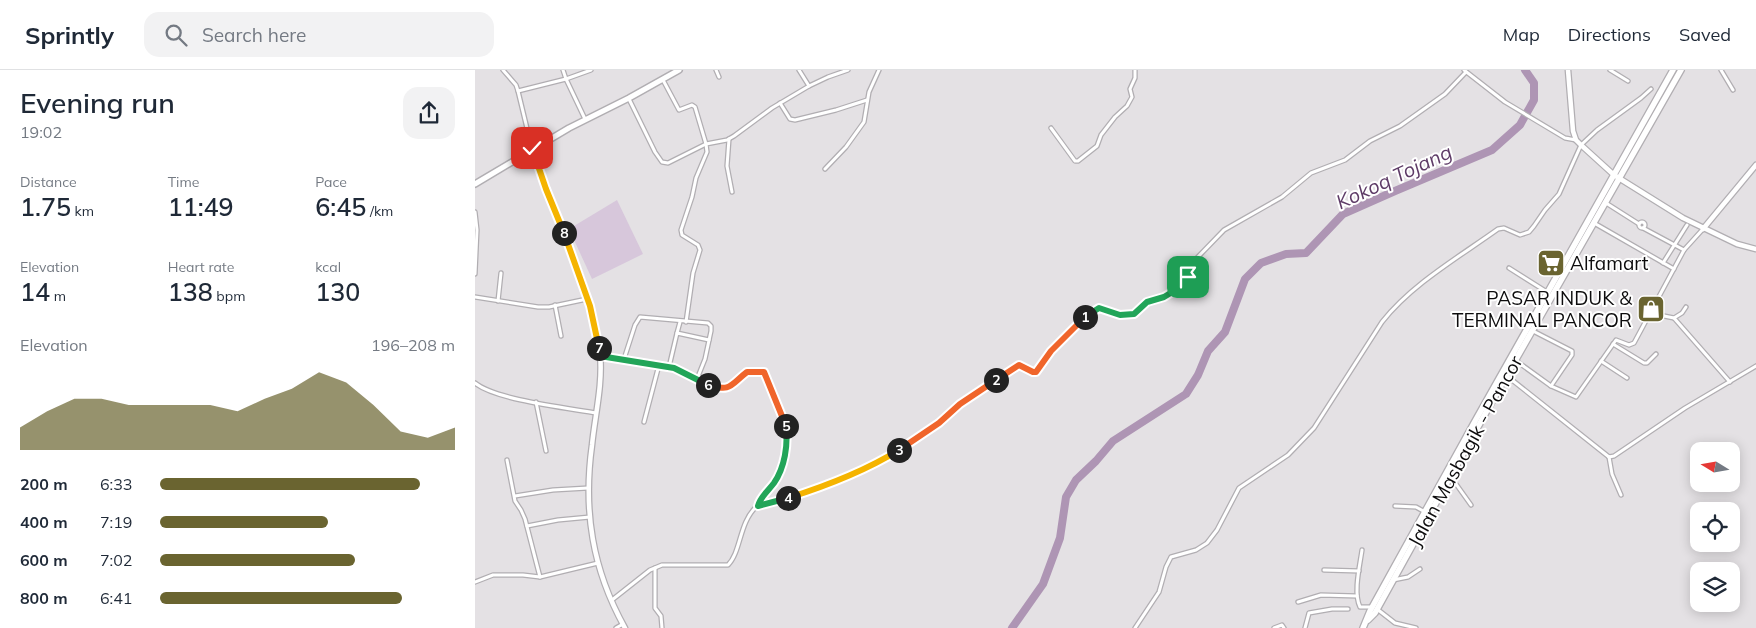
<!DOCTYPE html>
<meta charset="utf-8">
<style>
:root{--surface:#fff;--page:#f2f2f3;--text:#1f2937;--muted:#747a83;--line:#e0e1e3;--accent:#6a6430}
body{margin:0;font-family:Mulish,sans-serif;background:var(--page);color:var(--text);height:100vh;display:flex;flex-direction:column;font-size:19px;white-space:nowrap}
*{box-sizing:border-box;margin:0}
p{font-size:16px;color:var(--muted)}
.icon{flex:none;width:28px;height:28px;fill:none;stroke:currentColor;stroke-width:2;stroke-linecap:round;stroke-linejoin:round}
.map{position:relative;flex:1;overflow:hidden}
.sheet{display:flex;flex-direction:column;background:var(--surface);width:475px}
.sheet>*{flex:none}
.needle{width:32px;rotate:281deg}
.fabs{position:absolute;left:1215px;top:372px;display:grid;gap:10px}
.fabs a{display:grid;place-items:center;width:50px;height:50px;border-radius:10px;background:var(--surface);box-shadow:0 2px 12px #0003;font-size:25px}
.pin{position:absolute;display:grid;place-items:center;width:42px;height:42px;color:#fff;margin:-21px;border-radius:10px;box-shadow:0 2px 8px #0006}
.km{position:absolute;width:25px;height:25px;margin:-12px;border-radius:50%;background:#222;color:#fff;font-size:14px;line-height:25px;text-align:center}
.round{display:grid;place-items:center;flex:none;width:52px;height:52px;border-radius:15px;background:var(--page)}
.head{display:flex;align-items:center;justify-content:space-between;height:85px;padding:0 20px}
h1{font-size:28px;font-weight:600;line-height:38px}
.metrics{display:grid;grid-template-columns:repeat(3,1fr);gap:8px;height:85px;padding:5px 20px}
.metrics div{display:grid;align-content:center}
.metrics b{font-size:25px;font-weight:600}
.metrics small{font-size:14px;font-weight:400}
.metrics p{font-size:14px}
.chart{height:140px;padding:10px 20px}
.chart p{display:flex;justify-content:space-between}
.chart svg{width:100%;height:90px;margin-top:5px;fill:var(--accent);opacity:.7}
ul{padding:0 20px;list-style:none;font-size:16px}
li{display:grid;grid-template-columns:80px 60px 1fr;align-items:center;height:38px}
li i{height:12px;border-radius:6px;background:var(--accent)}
header{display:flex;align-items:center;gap:30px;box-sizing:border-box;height:70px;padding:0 25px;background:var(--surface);border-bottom:1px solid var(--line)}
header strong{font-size:24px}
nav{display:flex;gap:28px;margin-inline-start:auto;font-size:18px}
.search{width:350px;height:45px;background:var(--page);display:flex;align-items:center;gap:12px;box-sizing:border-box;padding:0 18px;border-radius:15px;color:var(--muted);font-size:19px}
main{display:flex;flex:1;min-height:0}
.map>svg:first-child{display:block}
</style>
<header>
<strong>Sprintly</strong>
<div class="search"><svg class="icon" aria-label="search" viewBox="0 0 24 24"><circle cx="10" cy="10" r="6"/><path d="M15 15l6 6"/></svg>Search here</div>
<nav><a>Map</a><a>Directions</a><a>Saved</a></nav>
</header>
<main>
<section class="sheet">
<div class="head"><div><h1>Evening run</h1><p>19:02</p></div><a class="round"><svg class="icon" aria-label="share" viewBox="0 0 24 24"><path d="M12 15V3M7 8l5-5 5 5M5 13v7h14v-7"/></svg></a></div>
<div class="metrics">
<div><p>Distance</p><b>1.75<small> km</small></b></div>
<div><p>Time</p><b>11:49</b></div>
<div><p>Pace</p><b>6:45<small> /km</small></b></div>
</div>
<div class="metrics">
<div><p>Elevation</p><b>14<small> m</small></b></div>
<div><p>Heart rate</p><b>138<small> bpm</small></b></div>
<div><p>kcal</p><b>130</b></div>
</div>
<div class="chart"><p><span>Elevation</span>196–208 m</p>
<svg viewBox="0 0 160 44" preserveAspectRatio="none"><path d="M0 44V33L10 25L20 19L30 19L40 22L50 22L60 22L70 22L80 25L90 19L100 14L110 6L120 11L130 22L140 35L150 38L160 33V44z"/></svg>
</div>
<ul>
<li><b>200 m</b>6:33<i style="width:88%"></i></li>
<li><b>400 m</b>7:19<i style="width:57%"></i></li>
<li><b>600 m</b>7:02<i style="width:66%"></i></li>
<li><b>800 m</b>6:41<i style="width:82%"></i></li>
</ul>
</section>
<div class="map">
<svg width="1281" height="558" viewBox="0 0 1281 558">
<rect width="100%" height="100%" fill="#e4e1e4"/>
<polygon fill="#d7c7db" points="142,130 168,184 117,209 94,159"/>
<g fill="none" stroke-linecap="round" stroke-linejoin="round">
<polyline stroke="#ae95b4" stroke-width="8" points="537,558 568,514 585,468 591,427 601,410 621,391 638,371 711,324 723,305 733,281 750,262 770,209 786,193 811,184 831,183 868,144 920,121 1017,80 1045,55 1059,30 1059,13 1050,0"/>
<g stroke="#b1aeb2" stroke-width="5.5">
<g id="minor">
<polyline points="28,0 41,15 43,21 57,79"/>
<polyline points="88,0 91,9 110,49"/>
<polyline points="241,0 244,7"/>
<polyline points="989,0 1030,32 1090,68 1101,70"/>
<polyline points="1135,0 1153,11"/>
<polyline points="1246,0 1258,20"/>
<polyline points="334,16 353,7 373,0"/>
<polyline points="43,21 91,9 116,0"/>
<polyline points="154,29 180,82 187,92 193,93 231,74 220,37 217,35 204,40 188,10"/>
<polyline points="305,33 315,49 320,50 361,40 392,30"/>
<polyline points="576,58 600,91 603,91 622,76 626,65 640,47 652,36 657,27 655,19 660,8 660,0"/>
<polyline points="254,69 252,96 257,122"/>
<polyline points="350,99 371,77 389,52 394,22 404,0"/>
<polyline points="1131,133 1164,154"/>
<polyline points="0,142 2,160 0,204"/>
<circle cx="1167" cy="155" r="3"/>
<polyline points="1119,153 1199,199"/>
<polyline points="1168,158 1209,180 1228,159"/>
<polyline points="1188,193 1212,155"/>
<polyline points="1034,198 1072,222"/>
<polyline points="0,227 63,237 74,237 112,229"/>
<polyline points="23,231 26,203"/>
<polyline points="80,235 86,266"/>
<polyline points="1211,237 1207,243 1199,248 1255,312"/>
<polyline points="1174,243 1199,248"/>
<polyline points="211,252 218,203 225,180 223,175 207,165 206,160 217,127 221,108 232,82 231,74 252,70 259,66 297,38 334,16 324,0"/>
<polyline points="1058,261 1097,281 1097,285 1076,316"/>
<polyline points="202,263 205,252"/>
<polyline points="1138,274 1169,293 1172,293 1181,284"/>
<path d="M125,286L199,298L233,314L249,318L259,315L272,302H289C302,338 323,365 304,404C298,416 286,424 283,436"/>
<polyline points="149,289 160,255 165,247 233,253 236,256 236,261 230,289 222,309"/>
<polyline points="1040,290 1076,316 1101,327 1141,270 1154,275 1159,273 1209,180"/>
<polyline points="1126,291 1152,308"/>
<polyline points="194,297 202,263 234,270"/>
<polyline points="1032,306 1134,387"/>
<path d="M0,313C21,330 93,338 121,343"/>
<polyline points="61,332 71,381"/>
<polyline points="169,352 184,295"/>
<polyline points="1134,387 1139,386 1210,338 1281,296"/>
<polyline points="1134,387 1137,404 1146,425"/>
<polyline points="32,390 40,431 46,440 50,449 65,507"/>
<polyline points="976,407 996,435"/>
<polyline points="40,426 78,420 113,418"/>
<polyline points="920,436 941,437 950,442"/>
<polyline points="52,456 83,450 115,447"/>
<path d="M887,480C885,495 878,523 885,537H897"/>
<polyline points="180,498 180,538 186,546 187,558"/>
<polyline points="849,500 884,501"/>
<polyline points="918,510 933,507 945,499"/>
<polyline points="0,512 18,505 48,505 65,507 123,493"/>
<path d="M137,530L175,500L187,495H253C266,482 264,453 281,437L338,420L408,390L463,353L485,333L541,296H548L558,302H561L576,281L614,243L621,239L628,238L645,245H654L662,242L672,232L689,227L703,219L713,207L720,190L749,160L807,127L836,103L870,90L895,71L925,56L970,24L991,2"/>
<polyline points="823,532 846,525 882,526"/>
<polyline points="902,539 920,553 941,558"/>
<polyline points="141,558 148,554"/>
<path d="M660,558L684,522L691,497L696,487L721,480L732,473L742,460L764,418L813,385L839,358L907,252C937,214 984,187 1023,159L1029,158L1045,165L1054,162L1059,156L1070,140L1084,124L1106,75L1122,60L1166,28L1176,19"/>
<polyline points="799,558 807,555 809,558"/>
<polyline points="830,558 834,543 857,539 873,539"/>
</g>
</g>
<g stroke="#b1aeb2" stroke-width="7">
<g id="tertiary">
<polyline points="1093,0 1098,61 1101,70 1106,75 1139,105 1208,148 1262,174 1281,179"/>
<path d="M57,79C62,93 66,108 72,122C93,174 118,227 125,284C128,314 120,345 117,375C108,440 117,499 150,558"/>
<polyline points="1228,159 1281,95"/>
</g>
</g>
<g stroke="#b1aeb2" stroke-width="8">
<polyline id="secondary" points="0,114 94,58 154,28 204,0"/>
</g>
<g stroke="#b1aeb2" stroke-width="8">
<g id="primary">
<polyline points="893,550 900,543 1020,326 1206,0"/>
<polyline points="888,558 895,541 999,353 1198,0"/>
</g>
</g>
<use href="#minor" stroke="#fff" stroke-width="3"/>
<use href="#tertiary" stroke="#fff" stroke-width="4.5"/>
<use href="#secondary" stroke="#fff" stroke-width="5"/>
<use href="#primary" stroke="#fff" stroke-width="5.5"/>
</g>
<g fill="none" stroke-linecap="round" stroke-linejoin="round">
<g stroke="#fff" stroke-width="10">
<polyline id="split-1" points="610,247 624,238 645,245 659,244 672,232 689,227 702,219 713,207"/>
</g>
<g stroke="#fff" stroke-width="10">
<polyline id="split-2" points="521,310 544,295 558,302 561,302 576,281 610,247"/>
</g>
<g stroke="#fff" stroke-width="10">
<polyline id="split-3" points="424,380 464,353 485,334 521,310"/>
</g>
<g stroke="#fff" stroke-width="10">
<path id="split-4" d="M313,428C351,416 390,401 424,380"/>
</g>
<g stroke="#fff" stroke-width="10">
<path id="split-5" d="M311,356C313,375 310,397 299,413C293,421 285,427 283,436L313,428"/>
</g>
<g stroke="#fff" stroke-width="10">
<path id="split-6" d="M233,315C257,322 255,315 272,302H289L311,356"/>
</g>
<g stroke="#fff" stroke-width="10">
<polyline id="split-7" points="124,278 125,286 199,298 233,315"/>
</g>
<g stroke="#fff" stroke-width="10">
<polyline id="split-8" points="89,163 115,236 124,278"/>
</g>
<g stroke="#fff" stroke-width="10">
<polyline id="split-9" points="57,78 71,119 89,163"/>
</g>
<use href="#split-1" stroke="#22a559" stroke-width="6"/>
<use href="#split-2" stroke="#f0652b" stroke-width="6"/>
<use href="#split-3" stroke="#f0652b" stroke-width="6"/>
<use href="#split-4" stroke="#f5b400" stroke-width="6"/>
<use href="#split-5" stroke="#22a559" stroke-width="6"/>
<use href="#split-6" stroke="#f0652b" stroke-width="6"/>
<use href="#split-7" stroke="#22a559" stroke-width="6"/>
<use href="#split-8" stroke="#f5b400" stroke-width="6"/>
<use href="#split-9" stroke="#f5b400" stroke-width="6"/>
</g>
<defs>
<g id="supermarket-square" transform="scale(1.4375)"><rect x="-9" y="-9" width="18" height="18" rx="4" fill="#6a6430" stroke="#fff"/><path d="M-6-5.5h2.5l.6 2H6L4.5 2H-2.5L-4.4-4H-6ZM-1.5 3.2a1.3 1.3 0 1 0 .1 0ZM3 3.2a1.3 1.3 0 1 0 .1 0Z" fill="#fff"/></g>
<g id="shop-square" transform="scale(1.4375)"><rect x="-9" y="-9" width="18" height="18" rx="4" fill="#6a6430" stroke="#fff"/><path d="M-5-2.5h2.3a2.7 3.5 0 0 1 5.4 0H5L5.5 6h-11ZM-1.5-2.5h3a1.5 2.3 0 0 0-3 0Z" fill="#fff"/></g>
</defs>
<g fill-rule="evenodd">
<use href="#supermarket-square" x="1076" y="193"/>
<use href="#shop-square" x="1176" y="239"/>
</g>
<g text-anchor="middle" stroke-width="4" stroke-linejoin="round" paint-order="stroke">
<g font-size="19" fill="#0d0c0d" stroke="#fff" text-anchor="start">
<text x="1095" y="200">Alfamart</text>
<text x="1157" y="235" text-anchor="end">PASAR INDUK &amp;<tspan x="1157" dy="22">TERMINAL PANCOR</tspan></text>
</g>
<g font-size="19" fill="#0d0c0d" stroke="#fff">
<text transform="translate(990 381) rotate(-61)" y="7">Jalan Masbagik - Pancor</text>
</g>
<g font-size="20" font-style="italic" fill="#5e3b67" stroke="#fff">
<text transform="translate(919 107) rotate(-25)" y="7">Kokoq Tojang</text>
</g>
</g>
</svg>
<div class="fabs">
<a><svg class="needle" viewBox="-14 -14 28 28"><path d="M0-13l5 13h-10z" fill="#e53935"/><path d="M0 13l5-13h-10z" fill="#747a83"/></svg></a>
<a><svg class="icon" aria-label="locate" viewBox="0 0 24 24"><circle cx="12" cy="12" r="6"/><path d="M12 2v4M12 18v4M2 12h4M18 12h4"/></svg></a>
<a><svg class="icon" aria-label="layers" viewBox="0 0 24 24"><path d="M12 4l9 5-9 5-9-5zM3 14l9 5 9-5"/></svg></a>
</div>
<div class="pin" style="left:713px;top:207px;background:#1e9e55"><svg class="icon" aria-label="arrive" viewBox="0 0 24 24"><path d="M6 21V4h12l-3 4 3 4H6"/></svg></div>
<div class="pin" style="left:57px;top:78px;background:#d93025"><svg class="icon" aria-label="check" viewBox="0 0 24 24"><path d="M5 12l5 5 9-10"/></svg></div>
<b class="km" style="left:610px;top:247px">1</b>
<b class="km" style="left:521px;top:310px">2</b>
<b class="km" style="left:424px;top:380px">3</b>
<b class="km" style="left:313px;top:428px">4</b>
<b class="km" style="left:311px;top:356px">5</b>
<b class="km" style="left:233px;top:315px">6</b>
<b class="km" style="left:124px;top:278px">7</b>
<b class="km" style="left:89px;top:163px">8</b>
</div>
</main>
